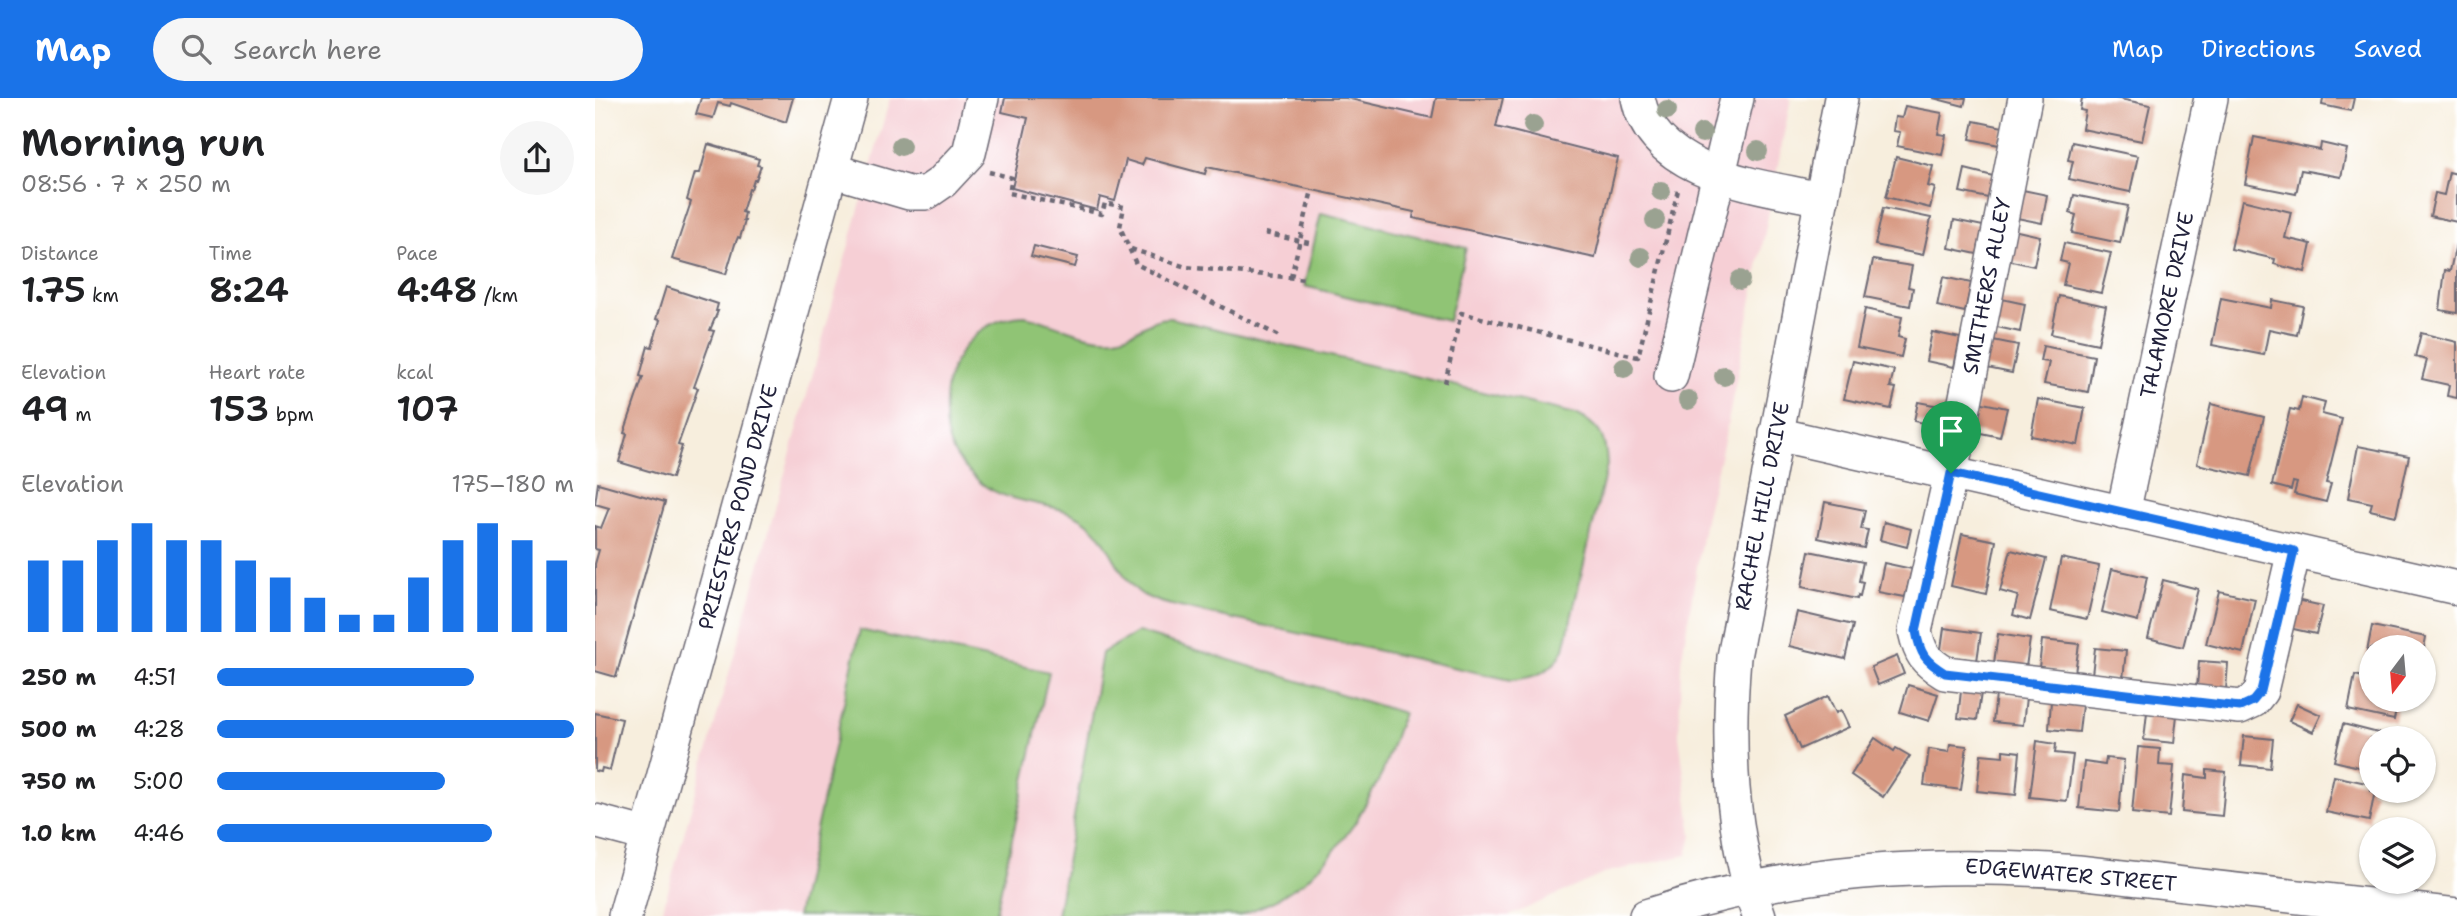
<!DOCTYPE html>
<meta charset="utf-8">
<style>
:root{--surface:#fff;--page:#f6f6f6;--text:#202124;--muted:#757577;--accent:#1a73e8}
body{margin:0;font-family:"Shantell Sans",sans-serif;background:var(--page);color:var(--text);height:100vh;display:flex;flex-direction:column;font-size:26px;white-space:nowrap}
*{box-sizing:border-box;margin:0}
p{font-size:23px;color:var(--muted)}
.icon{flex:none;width:38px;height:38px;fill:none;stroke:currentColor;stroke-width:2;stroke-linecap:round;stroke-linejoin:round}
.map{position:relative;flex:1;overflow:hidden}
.panel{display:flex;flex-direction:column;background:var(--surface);width:595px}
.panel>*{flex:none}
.needle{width:46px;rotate:196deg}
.controls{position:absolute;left:1764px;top:537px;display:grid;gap:14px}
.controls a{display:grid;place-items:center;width:77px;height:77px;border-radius:50%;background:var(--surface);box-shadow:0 2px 5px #0004;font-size:35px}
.pin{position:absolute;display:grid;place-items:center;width:60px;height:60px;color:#fff;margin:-72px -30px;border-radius:50% 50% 50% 0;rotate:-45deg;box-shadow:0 0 7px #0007}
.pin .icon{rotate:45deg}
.round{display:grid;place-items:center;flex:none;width:74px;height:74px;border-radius:37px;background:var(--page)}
.summary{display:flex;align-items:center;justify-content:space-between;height:119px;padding:0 21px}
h1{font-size:38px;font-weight:600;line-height:52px}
.figures{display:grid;grid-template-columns:repeat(3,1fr);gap:10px;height:119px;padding:7px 21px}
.figures div{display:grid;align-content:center}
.figures b{font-size:35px;font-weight:600}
.figures small{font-size:19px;font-weight:400}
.figures p{font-size:19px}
.chart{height:196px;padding:14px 21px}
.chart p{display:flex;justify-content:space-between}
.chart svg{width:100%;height:126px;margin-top:7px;stroke:var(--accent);stroke-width:6}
ul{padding:0 21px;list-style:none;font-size:23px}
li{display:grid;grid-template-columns:112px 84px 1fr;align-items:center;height:52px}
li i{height:18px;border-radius:9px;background:var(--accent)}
header{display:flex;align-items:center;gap:42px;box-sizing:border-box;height:98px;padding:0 35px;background:var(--accent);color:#fff}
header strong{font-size:33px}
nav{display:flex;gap:38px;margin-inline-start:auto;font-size:24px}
.search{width:490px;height:63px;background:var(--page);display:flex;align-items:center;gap:18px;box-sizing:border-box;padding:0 24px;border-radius:38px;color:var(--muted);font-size:26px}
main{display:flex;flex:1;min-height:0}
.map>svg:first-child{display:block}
</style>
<header>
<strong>Map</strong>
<div class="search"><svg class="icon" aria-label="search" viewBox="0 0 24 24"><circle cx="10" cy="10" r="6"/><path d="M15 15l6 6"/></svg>Search here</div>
<nav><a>Map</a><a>Directions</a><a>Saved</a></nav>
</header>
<main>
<section class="panel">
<div class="summary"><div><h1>Morning run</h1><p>08:56 · 7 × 250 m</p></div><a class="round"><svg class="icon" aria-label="share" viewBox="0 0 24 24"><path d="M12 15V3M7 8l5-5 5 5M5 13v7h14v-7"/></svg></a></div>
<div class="figures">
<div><p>Distance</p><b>1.75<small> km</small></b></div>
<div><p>Time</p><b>8:24</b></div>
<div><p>Pace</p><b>4:48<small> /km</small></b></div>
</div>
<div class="figures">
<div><p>Elevation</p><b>49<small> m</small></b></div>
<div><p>Heart rate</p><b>153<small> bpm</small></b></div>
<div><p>kcal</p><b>107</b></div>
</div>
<div class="chart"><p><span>Elevation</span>175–180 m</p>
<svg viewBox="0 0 160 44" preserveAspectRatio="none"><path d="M5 44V19M15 44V19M25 44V12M35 44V6M45 44V12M55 44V12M65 44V19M75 44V25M85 44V32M95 44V38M105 44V38M115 44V25M125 44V12M135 44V6M145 44V12M155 44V19"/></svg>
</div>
<ul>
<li><b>250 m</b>4:51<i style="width:72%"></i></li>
<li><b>500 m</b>4:28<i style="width:100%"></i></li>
<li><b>750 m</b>5:00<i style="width:64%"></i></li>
<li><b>1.0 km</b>4:46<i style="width:77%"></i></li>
</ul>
</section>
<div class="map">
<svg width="1862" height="818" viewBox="0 0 1862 818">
<rect width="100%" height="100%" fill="#fff"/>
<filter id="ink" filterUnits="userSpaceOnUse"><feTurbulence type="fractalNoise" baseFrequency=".0143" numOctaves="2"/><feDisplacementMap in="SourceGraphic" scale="14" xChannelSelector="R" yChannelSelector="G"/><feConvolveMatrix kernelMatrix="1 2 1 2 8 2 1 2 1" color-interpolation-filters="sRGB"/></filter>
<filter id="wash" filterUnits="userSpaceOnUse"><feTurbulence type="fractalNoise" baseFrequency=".00686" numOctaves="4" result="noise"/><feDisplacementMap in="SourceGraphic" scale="28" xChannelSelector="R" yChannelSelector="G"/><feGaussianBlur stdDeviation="1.57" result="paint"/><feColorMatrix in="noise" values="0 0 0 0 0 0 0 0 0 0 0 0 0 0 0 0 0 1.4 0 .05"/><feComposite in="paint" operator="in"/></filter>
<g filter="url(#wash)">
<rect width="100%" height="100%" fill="#f7eedd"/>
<polygon fill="#f6cfd5" points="295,0 1196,0 1131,334 1110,421 1086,564 1084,638 1097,738 1092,757 1013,774 914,818 66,818"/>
<g fill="#90c475" stroke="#597358" stroke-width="2">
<polygon points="726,115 871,150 853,223 709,188"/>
<path d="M430,218C459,224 489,243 520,240C541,238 554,219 575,220L981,316C1006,328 1011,340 1012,367L969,551C958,574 940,580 916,582L589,510C575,507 561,504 548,497C525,483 516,444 494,426C465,401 417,410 386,385C375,376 365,365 358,353C352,342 350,329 350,317C347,267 377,220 430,218Z"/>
<polygon points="265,532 454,574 400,818 202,818"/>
<polygon points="543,534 808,615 787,676 760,725 736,757 710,783 679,803 644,818 462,818 507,555"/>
</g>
<g id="blocks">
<g fill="#d79881">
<polygon points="106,0 198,0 191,24 136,5 135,8 123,5 118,20 101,16"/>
<polygon points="410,0 751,0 837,20 841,0 908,0 901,29 1023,60 1000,160 818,120 819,114 612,69 610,76 550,60 547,67 531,62 520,103 505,99 502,112 417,90 433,20 407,14"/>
<polygon points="1338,0 1371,0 1369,8"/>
<polygon points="1487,0 1520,0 1555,7 1547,43 1487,31 1490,13 1485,12"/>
<polygon points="1728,0 1759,0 1756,13 1727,7"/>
<polygon points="1310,8 1347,15 1343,36 1351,37 1347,57 1302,48 1305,34 1298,33 1300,19 1307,20"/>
<polygon points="1379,23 1408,29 1404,47 1375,41"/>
<polygon points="1659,39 1725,52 1726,45 1752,51 1746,79 1706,72 1701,96 1650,86"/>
<polygon points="1477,44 1543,58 1535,94 1474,81 1478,63 1473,62"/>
<polygon points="113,46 164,61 162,67 166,68 161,82 159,82 156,91 154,91 147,114 150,115 148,123 150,123 145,140 143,139 140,146 131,176 77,161 96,104 92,102 100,75 105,75"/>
<polygon points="1301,59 1338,68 1333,88 1340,90 1335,110 1291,99"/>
<polygon points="1370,71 1398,78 1393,100 1365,94"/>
<polygon points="1854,74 1862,76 1862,124 1835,118 1840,95 1849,97"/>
<polygon points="1423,91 1452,97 1447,125 1417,119"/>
<polygon points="1479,97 1533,108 1525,145 1477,135 1481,117 1475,115"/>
<polygon points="1647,102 1696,114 1690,140 1716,146 1710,174 1679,166 1680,161 1636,151"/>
<polygon points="1288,110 1336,120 1328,157 1280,147"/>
<polygon points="1359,122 1388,128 1382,156 1354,150"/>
<polygon points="1418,132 1445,138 1439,168 1412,162"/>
<polygon points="1469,145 1516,155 1506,195 1468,187 1473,165 1465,163"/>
<polygon points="1861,146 1862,147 1862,215 1845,212 1850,172 1855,173"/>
<polygon points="439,148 483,159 480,169 436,158"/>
<polygon points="1278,162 1317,168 1313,189 1318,190 1315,208 1270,199"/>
<polygon points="1348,179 1376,185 1370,214 1342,208"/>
<polygon points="71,189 123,206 121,213 123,213 115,232 119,233 99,289 103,290 83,347 87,348 77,380 24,364 32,336 29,335 48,279 45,278 53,248 57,249 65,222 61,221"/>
<polygon points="1464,198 1511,208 1503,246 1456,236"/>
<polygon points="1402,200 1430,206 1425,234 1397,228"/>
<polygon points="1626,200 1676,210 1677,202 1708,208 1702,237 1674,231 1669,257 1617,247"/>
<polygon points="1270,211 1307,219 1303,239 1310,241 1306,259 1262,250"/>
<polygon points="1337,234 1365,240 1359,269 1331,263"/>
<polygon points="1826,235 1862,244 1862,300 1852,298 1854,287 1827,281 1832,262 1820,259"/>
<polygon points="1393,241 1423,247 1417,275 1387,269"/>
<polygon points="1448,248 1499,258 1493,294 1449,286 1454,264 1445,263"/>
<polygon points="1258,263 1299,272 1295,289 1301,290 1296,311 1249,301"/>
<polygon points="1707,299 1730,305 1727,316 1747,321 1731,385 1736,386 1731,404 1699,396 1702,385 1698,384 1696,392 1677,387 1695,311 1704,313"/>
<polygon points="1443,301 1490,310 1483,347 1436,338"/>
<polygon points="1323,304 1350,309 1346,329 1319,323"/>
<polygon points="1383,304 1412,310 1405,339 1376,333"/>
<polygon points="1616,306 1669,319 1655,378 1602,366"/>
<polygon points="1763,348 1814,358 1801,418 1775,412 1777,405 1753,400"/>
<polygon points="3,385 70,404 21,579 0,573 0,466 4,452 0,451 0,428 6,430 14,410 0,406"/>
<polygon points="1230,404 1270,412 1266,431 1273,432 1269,450 1223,440"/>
<polygon points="1289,424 1316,431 1312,449 1285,442"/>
<polygon points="1367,436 1401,443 1391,496 1356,488"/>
<polygon points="1416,452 1451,461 1435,522 1418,517 1423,498 1405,493"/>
<polygon points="1214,453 1268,464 1264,483 1268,484 1265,498 1263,497 1262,501 1207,489"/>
<polygon points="1466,460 1504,468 1492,521 1455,513"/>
<polygon points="1289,465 1317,471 1310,499 1283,494"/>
<polygon points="1517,471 1552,479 1543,523 1507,514"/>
<polygon points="1568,482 1603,491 1588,549 1553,540"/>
<polygon points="1624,493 1660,501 1648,555 1611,546"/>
<polygon points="1701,502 1728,508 1721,536 1694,530"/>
<polygon points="1202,514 1258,527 1250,561 1194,548"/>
<polygon points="1777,528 1831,539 1829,550 1776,550 1776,565 1770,564"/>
<polygon points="1349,530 1386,535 1382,563 1345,558"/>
<polygon points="1403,536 1435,541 1431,569 1399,565"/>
<polygon points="1447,542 1484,546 1480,575 1444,570"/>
<polygon points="1500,550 1531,553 1528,581 1497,577"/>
<polygon points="1302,558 1309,576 1283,587 1276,569"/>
<polygon points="1604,563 1633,565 1631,592 1602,590"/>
<polygon points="1760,577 1776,581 1776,602 1803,602 1799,622 1753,612"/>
<polygon points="1313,587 1343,596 1334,623 1305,614"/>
<polygon points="1366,593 1386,595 1382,622 1363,620"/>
<polygon points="1401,596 1431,599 1428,627 1398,624"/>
<polygon points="1233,598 1241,615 1246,612 1254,629 1205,651 1190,618"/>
<polygon points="1456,603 1487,607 1484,634 1454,631"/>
<polygon points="1702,606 1726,617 1718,634 1694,623"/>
<polygon points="1552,614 1582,617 1579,645 1549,642"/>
<polygon points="0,615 27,621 15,672 7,670 6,674 0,673"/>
<polygon points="1748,626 1787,636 1786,640 1776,640 1776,672 1739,663"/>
<polygon points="1649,638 1678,641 1675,670 1646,667"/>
<polygon points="1280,640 1299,653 1301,650 1315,658 1288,699 1256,677"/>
<polygon points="1442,643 1461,646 1460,655 1478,657 1472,703 1435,699"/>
<polygon points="1355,646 1372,648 1366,692 1329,687 1334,651 1354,654"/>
<polygon points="1543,649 1565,651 1564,667 1579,668 1574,719 1537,715"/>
<polygon points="1408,652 1425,654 1421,697 1382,693 1386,656 1408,658"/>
<polygon points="1511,660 1529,662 1524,714 1484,710 1489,664 1510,667"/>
<polygon points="1612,672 1631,674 1627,718 1587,714 1590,677 1612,680"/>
<polygon points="1739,678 1776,686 1776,693 1780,693 1774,723 1731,714"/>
</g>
</g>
</g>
<g filter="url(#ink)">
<use href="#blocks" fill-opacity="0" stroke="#6d6974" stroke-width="2"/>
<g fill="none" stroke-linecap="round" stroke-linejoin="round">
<g stroke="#6d6974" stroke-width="36">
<g id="minor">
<path d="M1043,0C1058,77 1165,88 1227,101"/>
<path d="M1430,0L1356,375L1320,533C1325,556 1330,563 1350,575L1645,609L1658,603L1666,593L1699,453"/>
<polyline points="236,72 314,95 331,95 347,84 374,55 387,0"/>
<polyline points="1076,278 1142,0"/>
<polyline points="1181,336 1862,490"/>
<polyline points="1528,415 1616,0"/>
<polyline points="0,723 52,737"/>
<polyline points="30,818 256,0"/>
<path d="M1051,818C1193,771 1336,763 1483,774L1862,817"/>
<path d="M1164,818C1135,735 1132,646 1139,559L1246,0"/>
</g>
</g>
<g stroke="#6d6974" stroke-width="4.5" stroke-dasharray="5 5" stroke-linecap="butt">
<polyline points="394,74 417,80 414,95 507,116 510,105 529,109 525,129 541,166 686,239"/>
<polyline points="670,135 718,146"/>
<polyline points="536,151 591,169 710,181"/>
<polyline points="696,179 717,92"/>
<polyline points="850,285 866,215 1043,259 1083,92"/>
</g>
<use href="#minor" stroke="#fff" stroke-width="33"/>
</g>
<g fill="#9aa291">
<circle cx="1072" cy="12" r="10"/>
<circle cx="938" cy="27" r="10"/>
<circle cx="1107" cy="35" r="10"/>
<circle cx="306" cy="48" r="10"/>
<circle cx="1163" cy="53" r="10"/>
<circle cx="1066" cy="93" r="10"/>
<circle cx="1060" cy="122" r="10"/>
<circle cx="1046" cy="159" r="10"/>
<circle cx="1145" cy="182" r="10"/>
<circle cx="1029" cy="270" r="10"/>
<circle cx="1129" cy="278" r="10"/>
<circle cx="1093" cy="302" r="10"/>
</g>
</g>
<g fill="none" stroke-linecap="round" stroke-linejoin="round" filter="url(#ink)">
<g stroke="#fff" stroke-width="14">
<path id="route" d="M1356,375L1699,453L1666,593L1658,603L1645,609L1350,575C1330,563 1325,556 1321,533Z"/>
</g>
<use href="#route" stroke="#1a73e8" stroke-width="9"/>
</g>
<g text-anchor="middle" stroke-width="6" stroke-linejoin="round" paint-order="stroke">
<g font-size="21" fill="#22223b" stroke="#fff">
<text transform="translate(1392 188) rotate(-79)" y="7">SMITHERS ALLEY</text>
<text transform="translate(1572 207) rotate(-78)" y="7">TALAMORE DRIVE</text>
<text transform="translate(1167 408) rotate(-79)" y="7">RACHEL HILL DRIVE</text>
<text transform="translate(143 409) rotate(-75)" y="7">PRIESTERS POND DRIVE</text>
<text transform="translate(1476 777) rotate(5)" y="7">EDGEWATER STREET</text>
</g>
</g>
</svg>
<div class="controls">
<a><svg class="needle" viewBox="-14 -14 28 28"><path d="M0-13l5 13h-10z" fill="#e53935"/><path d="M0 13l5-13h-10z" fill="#757577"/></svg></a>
<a><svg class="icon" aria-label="locate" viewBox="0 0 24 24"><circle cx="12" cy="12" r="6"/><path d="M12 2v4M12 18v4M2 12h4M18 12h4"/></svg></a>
<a><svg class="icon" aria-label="layers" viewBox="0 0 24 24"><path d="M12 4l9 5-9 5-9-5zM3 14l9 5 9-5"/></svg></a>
</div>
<div class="pin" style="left:1356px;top:375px;background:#1e9e55"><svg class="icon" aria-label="arrive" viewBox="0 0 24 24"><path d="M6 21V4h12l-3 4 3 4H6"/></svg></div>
</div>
</main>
